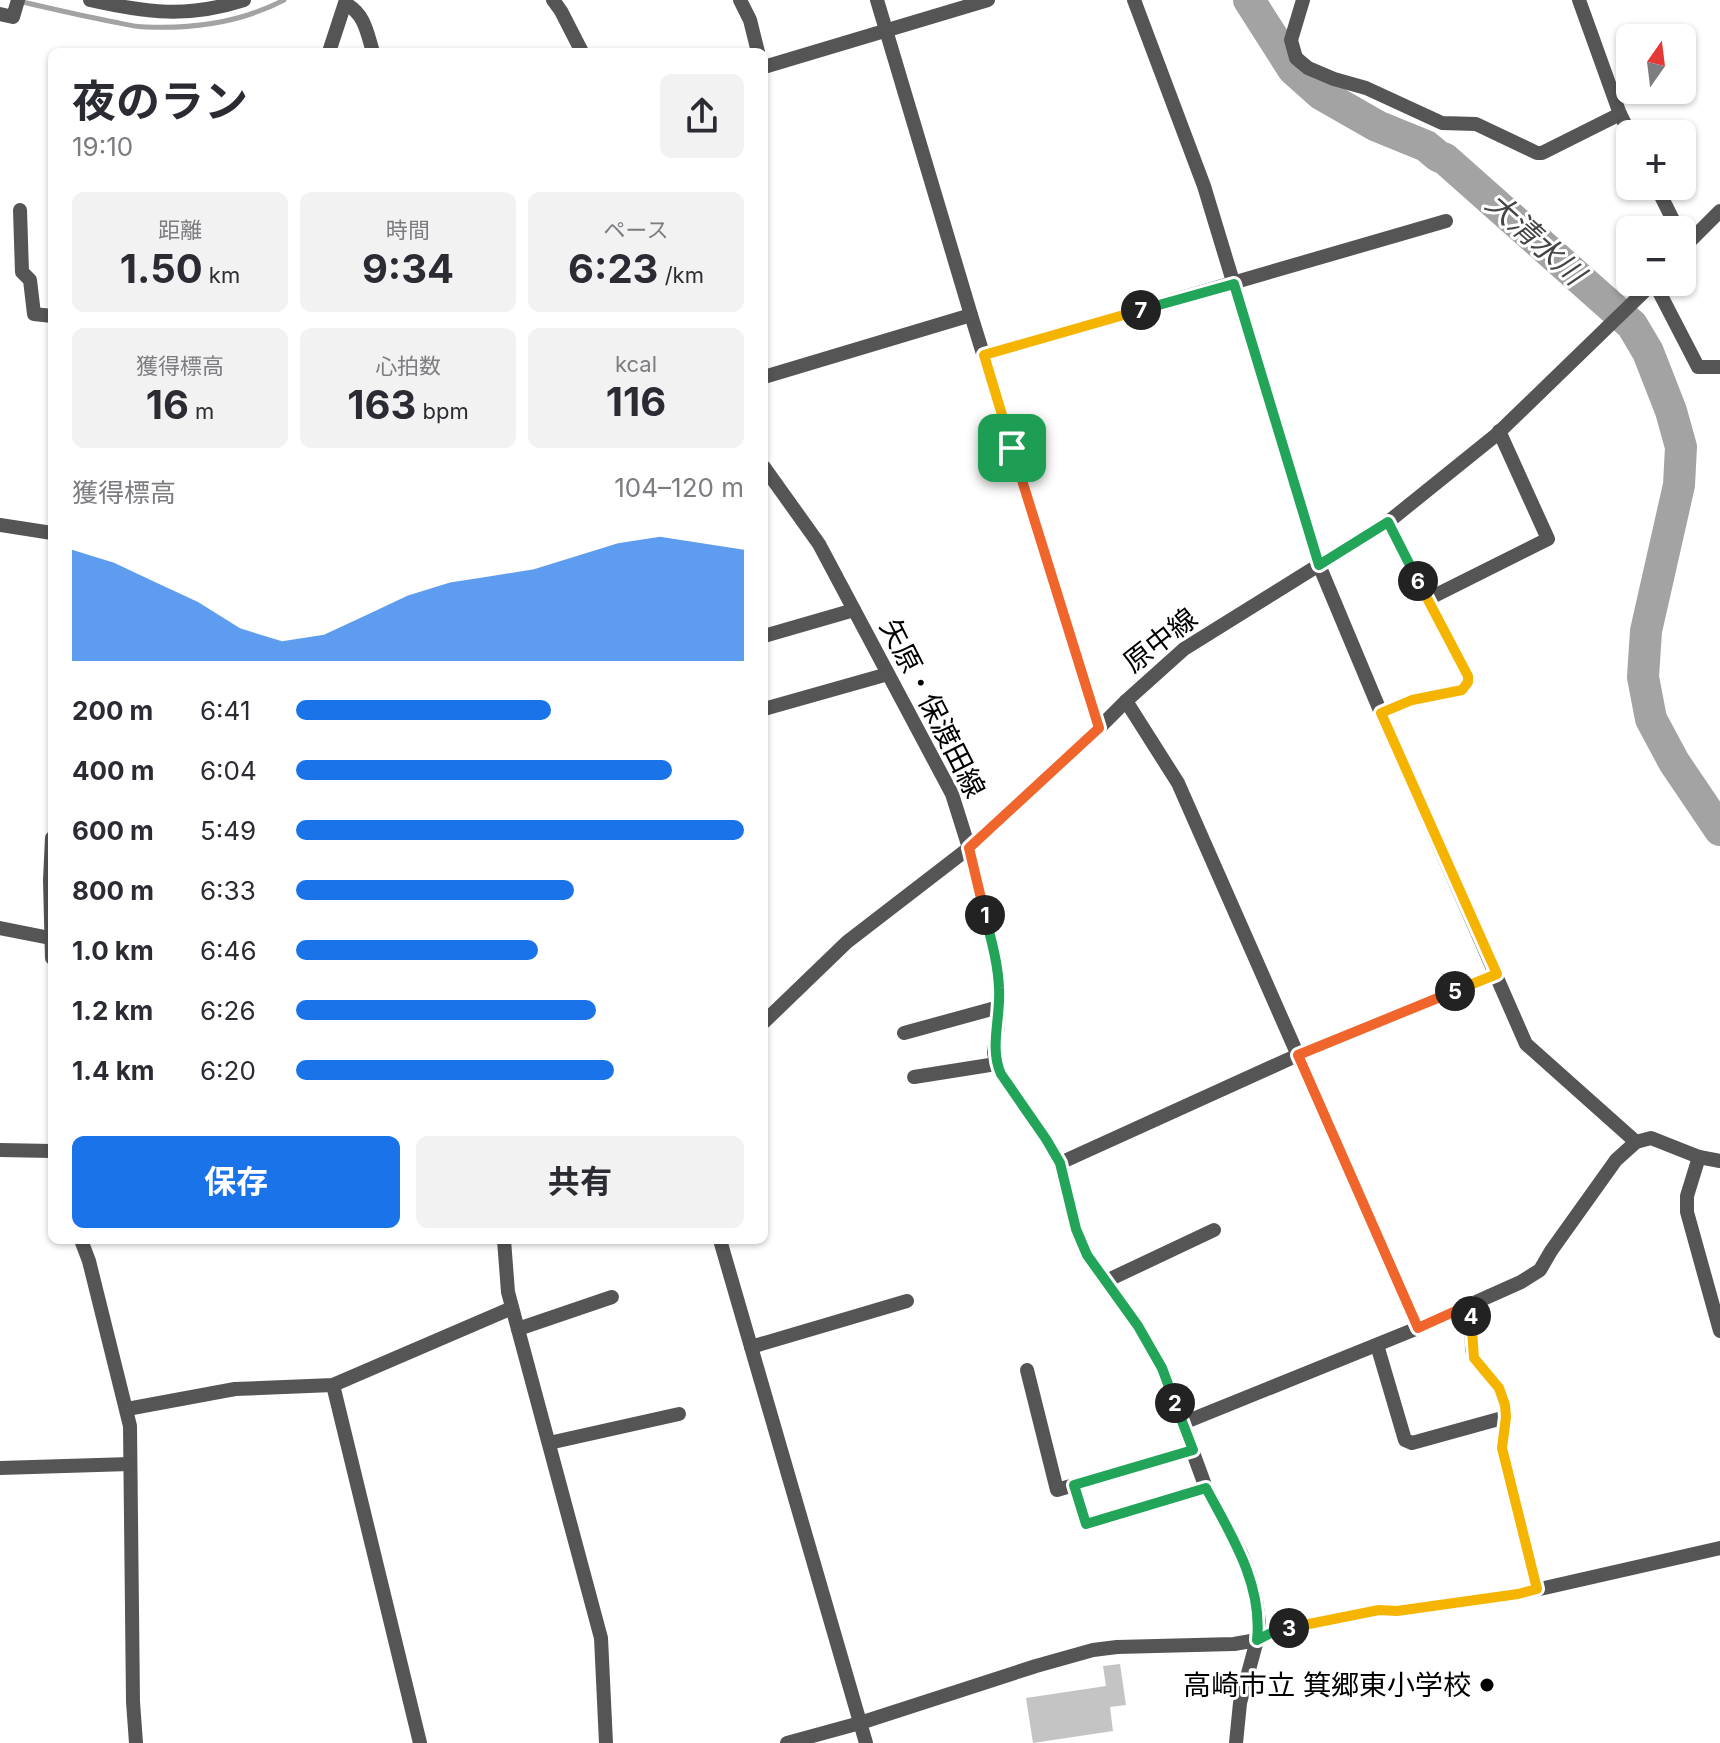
<!DOCTYPE html>
<html lang="ja">
<meta charset="utf-8">
<style>
:root{--surface:#fff;--page:#f2f2f3;--text:#2b2b33;--muted:#7c7c81;--accent:#1a73e8}
body{margin:0;font-family:Inter,"Noto Sans JP",sans-serif;background:var(--page);color:var(--text);height:100vh;display:flex;flex-direction:column;font-size:30px;white-space:nowrap}
*{box-sizing:border-box;margin:0}
p{font-size:26px;color:var(--muted)}
.icon{flex:none;width:44px;height:44px;fill:none;stroke:currentColor;stroke-width:2;stroke-linecap:round;stroke-linejoin:round}
.map{position:relative;flex:1;overflow:hidden}
.details{position:absolute;left:48px;top:48px;width:720px;height:1196px;display:flex;flex-direction:column;background:var(--surface);border-radius:12px;box-shadow:0 2px 6px #0004}
.details>*{flex:none}
.needle{width:52px;rotate:14deg}
.controls{position:absolute;left:1616px;top:24px;display:grid;gap:16px}
.controls a{display:grid;place-items:center;width:80px;height:80px;border-radius:12px;background:var(--surface);box-shadow:0 2px 6px #0004;font-size:40px}
.pin{position:absolute;display:grid;place-items:center;width:68px;height:68px;color:#fff;margin:-34px;border-radius:16px;box-shadow:0 4px 12px #0006}
.km{position:absolute;width:40px;height:40px;margin:-20px;border-radius:50%;background:#222;color:#fff;font-size:22px;line-height:40px;text-align:center}
.round{display:grid;place-items:center;flex:none;width:84px;height:84px;border-radius:12px;background:var(--page)}
.summary{display:flex;align-items:center;justify-content:space-between;height:136px;padding:0 24px}
h1{font-size:44px;font-weight:700;line-height:60px}
.metrics{display:grid;grid-template-columns:repeat(3,1fr);gap:12px;height:136px;padding:8px 24px}
.metrics div{display:grid;align-content:center;border-radius:12px;background:var(--page);text-align:center}
.metrics b{font-size:40px;font-weight:700}
.metrics small{font-size:22px;font-weight:400}
.metrics p{font-size:22px}
.chart{height:224px;padding:16px 24px}
.chart p{display:flex;justify-content:space-between}
.chart svg{width:100%;height:144px;margin-top:8px;fill:var(--accent);opacity:.7}
.button{display:flex;gap:16px;margin-top:auto;padding:16px 24px}
.button a{flex:1;height:92px;border-radius:12px;background:var(--accent);color:#fff;font-size:32px;font-weight:700;line-height:92px;text-align:center}
.button a+a{background:var(--page);color:var(--text)}
ul{padding:0 24px;list-style:none;font-size:26px}
li{display:grid;grid-template-columns:128px 96px 1fr;align-items:center;height:60px}
li i{height:20px;border-radius:10px;background:var(--accent)}
.map>svg:first-child{display:block}
</style>
<div class="map">
<svg width="1720" height="1743" viewBox="0 0 1720 1743">
<rect width="100%" height="100%" fill="#fff"/>
<g fill="none" stroke-linecap="round" stroke-linejoin="round">
<path stroke="#a3a3a3" stroke-width="5" d="M18,1C49,8 78,15 109,21C121,23 133,27 146,27C192,29 242,22 284,0"/>
<polyline stroke="#a3a3a3" stroke-width="32" points="1249,0 1293,69 1321,94 1377,126 1426,146 1438,156 1445,159 1632,325 1648,352 1671,411 1681,447 1679,485 1646,631 1643,677 1651,719 1674,762 1720,830"/>
</g>
<polygon fill="#c4c4c4" points="1120,1664 1126,1705 1110,1707 1113,1731 1033,1743 1026,1698 1106,1686 1103,1666"/>
<g fill="none" stroke-linecap="round" stroke-linejoin="round">
<g stroke="#555" stroke-width="14">
<path d="M90,0C147,13 188,18 244,0"/>
<polyline points="553,0 561,11 582,52"/>
<polyline points="740,0 750,20 758,52"/>
<polyline points="877,0 971,315 1099,728"/>
<polyline points="1134,0 1204,186 1319,565 1381,713 1526,1044 1636,1142"/>
<polyline points="1303,0 1291,40 1296,58 1308,68 1334,79 1366,88 1442,123 1476,124 1537,153 1542,153 1620,114"/>
<polyline points="1579,0 1620,114 1630,134"/>
<path d="M346,4C365,14 367,33 373,52"/>
<polyline points="0,14 13,17 18,0"/>
<polyline points="329,52 346,0"/>
<polyline points="764,67 988,0"/>
<polyline points="1656,186 1678,230"/>
<polyline points="20,210 22,272 30,280 34,314 52,316"/>
<polyline points="1682,249 1720,211"/>
<polyline points="1654,282 1698,367 1720,367"/>
<polyline points="984,355 1446,221"/>
<polyline points="764,377 971,315"/>
<polyline points="764,467 819,544 952,794 969,848 995,955 999,988 998,1025 994,1052 996,1064 1001,1074 1046,1139 1060,1163 1076,1229 1087,1255 1138,1326 1162,1368 1206,1488 1241,1553 1249,1574 1256,1600 1259,1622 1257,1640 1240,1703 1236,1743"/>
<polyline points="0,525 52,533"/>
<polyline points="1428,599 1548,539 1499,431"/>
<polyline points="764,636 854,610"/>
<polyline points="1126,701 1178,783 1418,1328"/>
<polyline points="764,709 888,674"/>
<polyline points="1381,713 1412,700 1462,690 1468,682 1468,676 1388,522"/>
<polyline points="52,838 50,880 52,958"/>
<polyline points="0,928 50,938"/>
<polyline points="764,1022 847,942 969,848 1099,728 1126,701 1184,649 1388,522 1496,435 1654,282"/>
<polyline points="904,1033 999,1007"/>
<polyline points="914,1077 996,1064"/>
<polyline points="0,1150 52,1151"/>
<polyline points="1699,1157 1687,1196 1687,1212 1720,1331"/>
<polyline points="1060,1163 1298,1055 1497,974"/>
<polyline points="81,1240 89,1261 130,1426 133,1702 136,1743"/>
<polyline points="504,1240 508,1292 601,1638 606,1743"/>
<polyline points="720,1240 866,1743"/>
<polyline points="1106,1281 1214,1230"/>
<polyline points="1471,1304 1472,1349 1474,1358 1499,1388 1505,1405 1506,1417 1502,1448 1537,1589"/>
<polyline points="518,1329 612,1297"/>
<polyline points="1377,1345 1405,1440 1412,1443 1506,1417"/>
<polyline points="751,1347 907,1301"/>
<polyline points="1027,1370 1057,1490 1193,1450"/>
<polyline points="333,1385 420,1743"/>
<polyline points="127,1409 235,1389 333,1385 512,1308"/>
<polyline points="1183,1423 1418,1328 1521,1282 1540,1270 1551,1251 1616,1160 1636,1142 1651,1138 1699,1157 1720,1161"/>
<polyline points="549,1443 679,1414"/>
<polyline points="0,1468 130,1464"/>
<polyline points="1074,1485 1086,1524 1206,1488"/>
<polyline points="787,1743 860,1723 1036,1666 1093,1650 1117,1647 1234,1644 1257,1640 1275,1631 1379,1610 1397,1611 1518,1594 1720,1548"/>
</g>
</g>
<g fill="none" stroke-linecap="round" stroke-linejoin="round">
<g stroke="#fff" stroke-width="16">
<polyline id="split-1" points="985,915 969,848 1099,728 1012,448"/>
</g>
<g stroke="#fff" stroke-width="16">
<path id="split-2" d="M985,915C991,939 998,963 999,988C1001,1018 989,1047 1001,1074L1046,1139L1060,1163L1076,1229L1087,1255L1138,1326L1162,1368L1175,1403"/>
</g>
<g stroke="#fff" stroke-width="16">
<path id="split-3" d="M1175,1403L1193,1450L1074,1485L1086,1524L1206,1488C1231,1535 1263,1584 1257,1640L1275,1631L1289,1628"/>
</g>
<g stroke="#fff" stroke-width="16">
<polyline id="split-4" points="1289,1628 1379,1610 1397,1611 1518,1594 1537,1589 1502,1448 1506,1417 1505,1405 1499,1388 1474,1358 1471,1316"/>
</g>
<g stroke="#fff" stroke-width="16">
<polyline id="split-5" points="1455,991 1298,1055 1418,1328 1471,1304 1471,1316"/>
</g>
<g stroke="#fff" stroke-width="16">
<polyline id="split-6" points="1418,581 1468,676 1468,682 1462,690 1412,700 1381,713 1497,974 1455,991"/>
</g>
<g stroke="#fff" stroke-width="16">
<polyline id="split-7" points="1141,310 1234,284 1319,565 1388,522 1418,581"/>
</g>
<g stroke="#fff" stroke-width="16">
<polyline id="split-8" points="1012,448 984,355 1141,310"/>
</g>
<use href="#split-1" stroke="#f0652b" stroke-width="10"/>
<use href="#split-2" stroke="#22a559" stroke-width="10"/>
<use href="#split-3" stroke="#22a559" stroke-width="10"/>
<use href="#split-4" stroke="#f5b400" stroke-width="10"/>
<use href="#split-5" stroke="#f0652b" stroke-width="10"/>
<use href="#split-6" stroke="#f5b400" stroke-width="10"/>
<use href="#split-7" stroke="#22a559" stroke-width="10"/>
<use href="#split-8" stroke="#f5b400" stroke-width="10"/>
</g>
<circle fill="#000" stroke="#fff" stroke-width="3" cx="1487" cy="1685" r="8"/>
<g text-anchor="middle" stroke-width="6" stroke-linejoin="round" paint-order="stroke">
<g font-size="28" fill="#000" stroke="#fff">
<text transform="translate(1160 640) rotate(-38)" y="10">原中線</text>
<text transform="translate(933 708) rotate(63)" y="10">矢原・保渡田線</text>
</g>
<g font-size="28" fill="#000" stroke="#fff" text-anchor="end">
<text x="1471" y="1695">高崎市立 箕郷東小学校</text>
</g>
<g font-size="30" font-style="italic" fill="#444" stroke="#fff">
<text transform="translate(1535 239) rotate(42)" y="10">大清水川</text>
</g>
</g>
</svg>
<div class="controls">
<a><svg class="needle" viewBox="-14 -14 28 28"><path d="M0-13l5 13h-10z" fill="#e53935"/><path d="M0 13l5-13h-10z" fill="#7c7c81"/></svg></a>
<a>+</a>
<a>−</a>
</div>
<div class="pin" style="left:1012px;top:448px;background:#1e9e55"><svg class="icon" aria-label="arrive" viewBox="0 0 24 24"><path d="M6 21V4h12l-3 4 3 4H6"/></svg></div>
<b class="km" style="left:985px;top:915px">1</b>
<b class="km" style="left:1175px;top:1403px">2</b>
<b class="km" style="left:1289px;top:1628px">3</b>
<b class="km" style="left:1471px;top:1316px">4</b>
<b class="km" style="left:1455px;top:991px">5</b>
<b class="km" style="left:1418px;top:581px">6</b>
<b class="km" style="left:1141px;top:310px">7</b>
<section class="details">
<div class="summary"><div><h1>夜のラン</h1><p>19:10</p></div><a class="round"><svg class="icon" aria-label="share" viewBox="0 0 24 24"><path d="M12 15V3M7 8l5-5 5 5M5 13v7h14v-7"/></svg></a></div>
<div class="metrics">
<div><p>距離</p><b>1.50<small> km</small></b></div>
<div><p>時間</p><b>9:34</b></div>
<div><p>ペース</p><b>6:23<small> /km</small></b></div>
</div>
<div class="metrics">
<div><p>獲得標高</p><b>16<small> m</small></b></div>
<div><p>心拍数</p><b>163<small> bpm</small></b></div>
<div><p>kcal</p><b>116</b></div>
</div>
<div class="chart"><p><span>獲得標高</span>104–120 m</p>
<svg viewBox="0 0 160 44" preserveAspectRatio="none"><path d="M0 44V10L10 14L20 20L30 26L40 34L50 38L60 36L70 30L80 24L90 20L100 18L110 16L120 12L130 8L140 6L150 8L160 10V44z"/></svg>
</div>
<ul>
<li><b>200 m</b>6:41<i style="width:57%"></i></li>
<li><b>400 m</b>6:04<i style="width:84%"></i></li>
<li><b>600 m</b>5:49<i style="width:100%"></i></li>
<li><b>800 m</b>6:33<i style="width:62%"></i></li>
<li><b>1.0 km</b>6:46<i style="width:54%"></i></li>
<li><b>1.2 km</b>6:26<i style="width:67%"></i></li>
<li><b>1.4 km</b>6:20<i style="width:71%"></i></li>
</ul>
<div class="button"><a>保存</a><a>共有</a></div>
</section>
</div>
